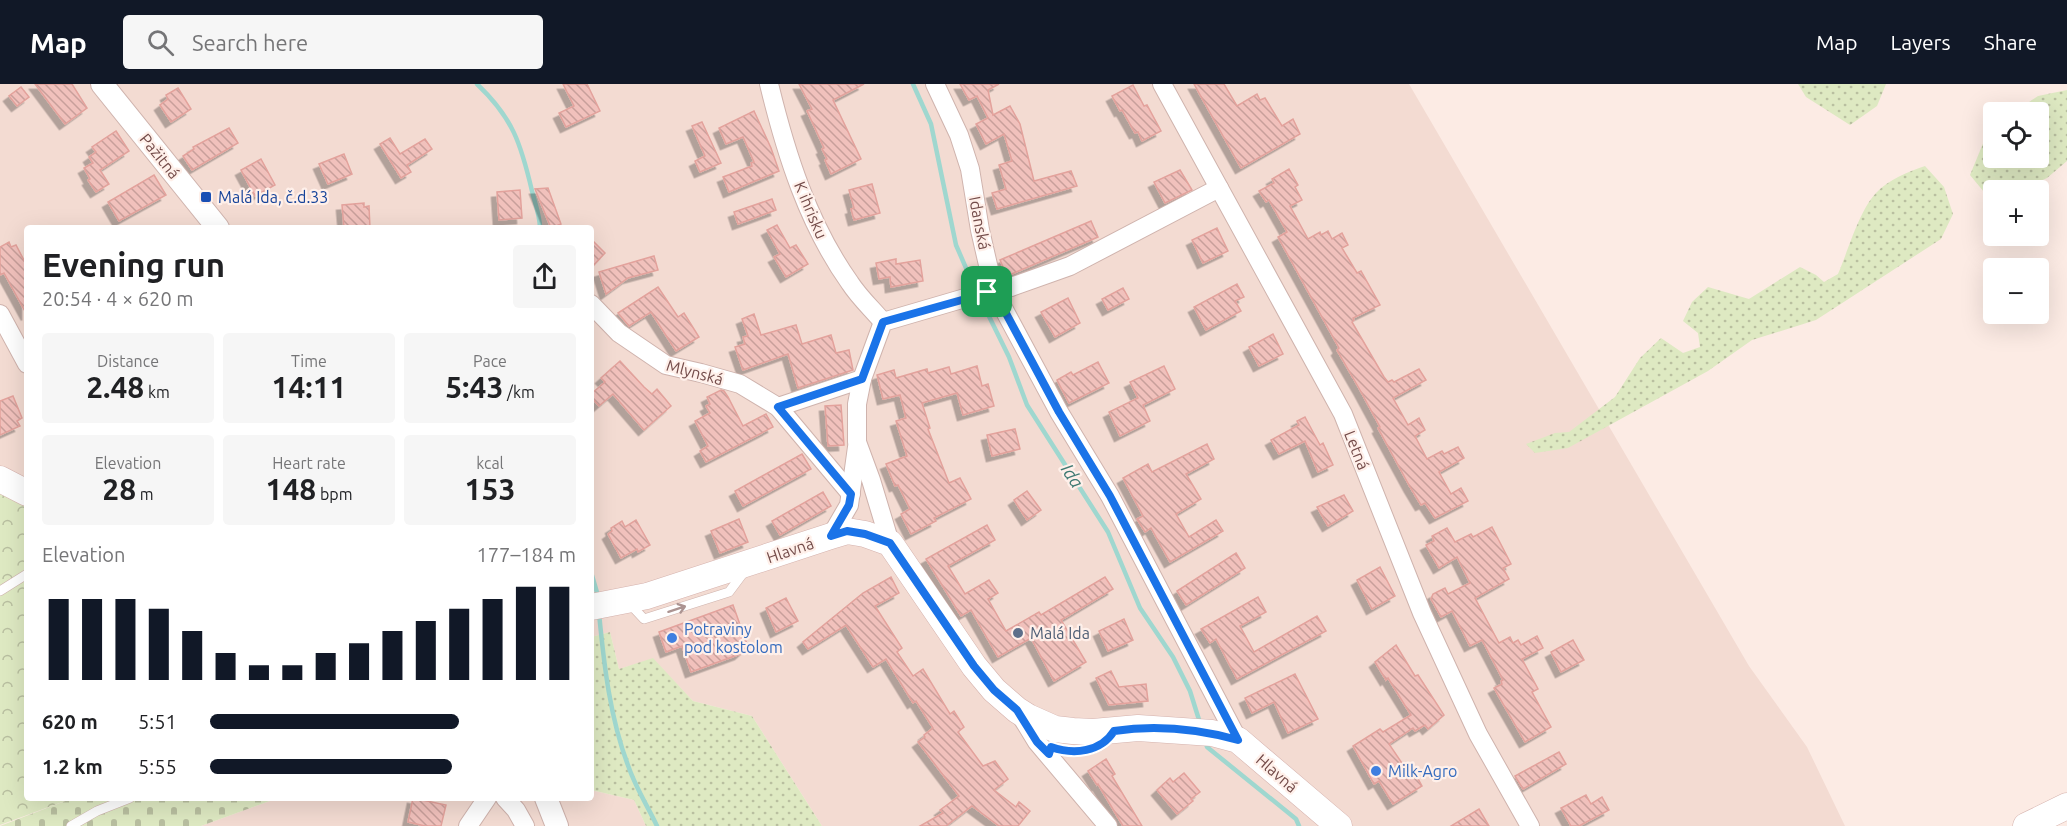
<!DOCTYPE html>
<meta charset="utf-8">
<style>
:root{--surface:#fff;--page:#f6f6f6;--text:#202124;--muted:#757577;--accent:#111827}
body{margin:0;font-family:Ubuntu,sans-serif;background:var(--page);color:var(--text);height:100vh;display:flex;flex-direction:column;font-size:22px;white-space:nowrap}
*{box-sizing:border-box;margin:0}
p{font-size:20px;color:var(--muted)}
.icon{flex:none;width:33px;height:33px;fill:none;stroke:currentColor;stroke-width:2;stroke-linecap:round;stroke-linejoin:round}
.map{position:relative;flex:1;overflow:hidden}
.sheet{position:absolute;left:24px;top:141px;width:570px;height:576px;display:flex;flex-direction:column;background:var(--surface);border-radius:6px;box-shadow:0 6px 24px #0002}
.sheet>*{flex:none}
.fabs{position:absolute;left:1983px;top:18px;display:grid;gap:12px}
.fabs a{display:grid;place-items:center;width:66px;height:66px;border-radius:6px;background:var(--surface);box-shadow:0 6px 24px #0002;font-size:30px}
.pin{position:absolute;display:grid;place-items:center;width:51px;height:51px;color:#fff;margin:-26px;border-radius:12px;box-shadow:0 3px 9px #0006}
.round{display:grid;place-items:center;flex:none;width:63px;height:63px;border-radius:6px;background:var(--page)}
.headline{display:flex;align-items:center;justify-content:space-between;height:102px;padding:0 18px}
h1{font-size:33px;font-weight:600;line-height:45px}
.stats{display:grid;grid-template-columns:repeat(3,1fr);gap:9px;height:102px;padding:6px 18px}
.stats div{display:grid;align-content:center;border-radius:6px;background:var(--page);text-align:center}
.stats b{font-size:30px;font-weight:600}
.stats small{font-size:16px;font-weight:400}
.stats p{font-size:16px}
.chart{height:168px;padding:12px 18px}
.chart p{display:flex;justify-content:space-between}
.chart svg{width:100%;height:108px;margin-top:6px;stroke:var(--accent);stroke-width:6}
ul{padding:0 18px;list-style:none;font-size:20px}
li{display:grid;grid-template-columns:96px 72px 1fr;align-items:center;height:45px}
li i{height:15px;border-radius:8px;background:var(--accent)}
header{display:flex;align-items:center;gap:36px;box-sizing:border-box;height:84px;padding:0 30px;background:var(--accent);color:#fff}
header strong{font-size:28px}
nav{display:flex;gap:33px;margin-inline-start:auto;font-size:21px}
.search{width:420px;height:54px;background:var(--page);display:flex;align-items:center;gap:15px;box-sizing:border-box;padding:0 21px;border-radius:6px;color:var(--muted);font-size:22px}
.map>svg:first-child{display:block}
</style>
<header>
<strong>Map</strong>
<div class="search"><svg class="icon" aria-label="search" viewBox="0 0 24 24"><circle cx="10" cy="10" r="6"/><path d="M15 15l6 6"/></svg>Search here</div>
<nav><a>Map</a><a>Layers</a><a>Share</a></nav>
</header>
<div class="map">
<svg width="2067" height="742" viewBox="0 0 2067 742">
<defs>
<pattern id="grass-dots" width="8" height="8" patternUnits="userSpaceOnUse" patternTransform="scale(1.5)"><rect width="8" height="8" fill="#dee9c2"/><path d="M2 2h.1M6 6h.1" fill="none" stroke="#b9bfa0" stroke-width="1.8" stroke-linecap="round"/></pattern>
<pattern id="forest-crowns" width="20" height="18" patternUnits="userSpaceOnUse" patternTransform="scale(1.5)"><rect width="20" height="18" fill="#dee9c2"/><path d="M2 6a3 3 0 1 1 6 0M12 15a3 3 0 1 1 6 0" fill="none" stroke="#b9bfa0"/></pattern>
<pattern id="cemetery-stones" width="16" height="16" patternUnits="userSpaceOnUse" patternTransform="scale(1.5)"><rect width="16" height="16" fill="#dee9c2"/><path d="M2 7V4a2 2 0 0 1 4 0v3zM10 15v-3a2 2 0 0 1 4 0v3z" fill="#b9bfa0"/></pattern>
<pattern id="building-back-hatch" width="6" height="6" patternUnits="userSpaceOnUse" patternTransform="scale(1.5)"><rect width="6" height="6" fill="#f1c1bc"/><path d="M-1 5l2 2M0 0l6 6M5-1l2 2" fill="none" stroke="#c89f9b"/></pattern>
<filter id="shadow"><feDropShadow dx="-5.5" dy="5.5" stdDeviation="0" flood-color="#0004"/></filter>
</defs>
<rect width="100%" height="100%" fill="#fcebe4"/>
<g fill="#f3dbd2">
<polygon points="0,0 1409,0 1749,582 1807,663 1845,742 822,742 752,632 693,617 653,575 619,585 610,548 591,553 591,144 27,144 27,409 0,395"/>
<polygon points="591,706 634,716 646,742 201,742 278,714 591,714"/>
</g>
<g fill="url(#grass-dots)">
<polygon points="1798,0 1886,0 1877,22 1850,41 1806,13"/>
<polygon points="2067,6 2067,77 2047,94 2020,106 1994,106 1993,119 1970,91 1989,45 1993,42 1994,74 2038,74 2038,28 2014,28 2038,12"/>
<path d="M1925,82L1944,103L1953,130L1941,155L1816,236L1752,256L1708,287L1568,364L1535,369L1526,360L1555,349L1569,348L1615,313L1640,274L1661,254L1683,269L1700,263L1698,249L1683,237L1692,218L1708,203L1749,215L1800,183L1816,191L1824,198L1838,190C1848,167 1859,127 1876,109C1889,95 1908,88 1925,82Z"/>
<polygon points="610,548 619,585 653,574 693,617 752,632 822,742 646,742 634,716 591,706 591,553"/>
</g>
<polygon fill="url(#forest-crowns)" points="0,395 27,409 27,714 73,714 0,741"/>
<polygon fill="url(#cemetery-stones)" points="73,714 278,714 201,742 0,742"/>
<g fill="none" stroke-linecap="round" stroke-linejoin="round">
<g stroke="#9fd7cf" stroke-width="4.5">
<path d="M477,0C513,34 521,60 532,107C535,119 540,132 540,144"/>
<polyline points="913,0 931,40 956,161 976,207"/>
<polyline points="980,214 1009,273 1027,321 1108,448 1140,524 1173,573 1190,607 1200,639"/>
<polyline points="591,488 598,512"/>
<path d="M599,529C604,581 610,635 629,684C636,704 648,723 657,742"/>
<polyline points="1205,656 1207,663 1296,735 1299,742"/>
</g>
</g>
<g fill="url(#building-back-hatch)" stroke="#e3a29c" stroke-width="1.5" filter="url(#shadow)">
<polygon points="35,0 72,0 87,24 65,40"/>
<polygon points="563,0 587,0 600,27 566,43 559,29 574,22"/>
<polygon points="799,0 864,0 833,16 861,75 831,90 825,76 827,75 822,65 824,64 807,27 812,25"/>
<polygon points="960,0 999,0 988,6 993,31 1010,22 1020,40 1034,97 1071,87 1077,102 997,125 992,109 1006,105 999,81 1012,77 1004,50 986,60 976,40 988,34 977,12 969,16"/>
<polygon points="1194,0 1224,0 1237,22 1257,10 1260,16 1265,14 1282,42 1293,35 1300,50 1241,84"/>
<polygon points="1133,1 1144,22 1147,21 1161,47 1142,57 1138,48 1135,49 1122,26 1120,27 1112,12"/>
<polygon points="21,3 29,13 17,22 9,12"/>
<polygon points="178,4 191,25 171,38 160,21 168,15 166,11"/>
<polygon points="754,27 771,64 779,87 729,108 723,93 752,82 751,79 754,78 743,53 726,60 719,44"/>
<polygon points="702,38 721,79 700,88 695,77 705,72 692,42"/>
<polygon points="229,44 238,59 192,86 183,72 194,65 193,63"/>
<polygon points="116,47 129,67 100,86 109,100 96,108 88,96 90,95 84,84 93,79 89,73 96,68 92,63"/>
<polygon points="390,54 400,70 425,55 432,65 407,81 411,88 401,94 380,60"/>
<polygon points="344,70 352,90 328,100 319,80"/>
<polygon points="261,75 275,101 255,112 241,86"/>
<polygon points="1289,85 1298,101 1295,103 1302,116 1290,122 1308,155 1320,148 1321,151 1328,147 1332,155 1342,149 1348,161 1342,164 1357,189 1361,187 1380,221 1353,234 1354,236 1352,238 1384,293 1388,298 1392,296 1394,298 1419,285 1426,296 1393,314 1408,341 1419,334 1425,346 1415,352 1427,375 1442,367 1444,370 1458,363 1464,374 1439,388 1451,410 1461,404 1468,417 1435,434 1425,419 1421,421 1410,403 1378,344 1380,343 1360,306 1337,266 1339,264 1278,153 1287,148 1269,116 1266,118 1259,107 1274,99 1272,95"/>
<polygon points="1180,86 1192,106 1165,119 1154,98"/>
<polygon points="154,91 166,111 119,137 108,118"/>
<polygon points="872,100 880,129 854,136 851,125 854,124 849,106"/>
<polygon points="548,104 561,140 551,144 535,105"/>
<polygon points="520,106 522,134 499,136 497,108"/>
<polygon points="772,115 776,126 738,140 734,128"/>
<polygon points="364,119 364,123 369,122 370,144 344,144 342,121"/>
<polygon points="1091,137 1098,153 1007,192 1000,176"/>
<polygon points="777,141 790,164 796,161 808,180 786,193 774,173 780,170 767,146"/>
<polygon points="1217,144 1228,167 1203,179 1192,156"/>
<polygon points="591,155 605,169 591,184"/>
<polygon points="9,158 11,163 16,161 27,182 27,231 4,189 0,191 0,163"/>
<polygon points="654,172 658,186 628,194 606,210 599,188"/>
<polygon points="896,175 896,180 920,176 923,197 891,203 890,193 879,195 876,179"/>
<polygon points="1237,200 1244,213 1235,217 1241,227 1206,246 1194,223"/>
<polygon points="658,203 678,233 684,229 699,253 676,267 651,228 629,242 618,229"/>
<polygon points="1123,204 1129,215 1108,226 1102,215"/>
<polygon points="1068,214 1080,239 1055,253 1041,228"/>
<polygon points="754,230 761,251 796,241 802,260 831,251 836,269 849,266 853,286 798,304 788,270 743,286 735,263 745,260 743,253 748,252 742,235"/>
<polygon points="1273,250 1283,270 1259,282 1249,263"/>
<polygon points="620,277 644,303 652,310 657,305 671,322 644,346 613,310 599,322 591,313 591,310 605,298 601,294"/>
<polygon points="1098,278 1109,299 1069,319 1057,296 1071,288 1073,291"/>
<polygon points="977,282 982,302 988,300 994,322 963,331 957,309 922,319 930,344 928,345 949,399 960,394 971,415 934,434 936,437 911,450 901,430 910,425 898,401 895,402 886,380 907,372 896,337 906,334 900,311 883,315 877,291 894,286 896,294 927,285 928,289 949,283 951,290"/>
<polygon points="1164,282 1175,305 1143,321 1150,337 1120,352 1109,328 1138,314 1130,298"/>
<polygon points="721,306 724,307 728,313 743,342 766,330 773,343 706,378 700,367 708,362 695,337 710,329 706,322 710,320 707,313"/>
<polygon points="13,312 22,334 17,337 20,342 0,351 0,317"/>
<polygon points="841,321 844,361 828,362 825,322"/>
<polygon points="1305,333 1320,361 1323,359 1333,381 1318,388 1305,357 1279,370 1271,356 1299,341 1297,337"/>
<polygon points="1015,345 1020,365 992,372 987,351"/>
<polygon points="1207,360 1214,375 1186,390 1201,415 1176,430 1189,453 1216,436 1223,447 1170,478 1151,444 1145,448 1137,435 1143,432 1123,394 1148,380 1152,388"/>
<polygon points="802,370 811,385 743,422 735,407"/>
<polygon points="1027,407 1041,426 1027,436 1014,416"/>
<polygon points="823,408 831,422 780,451 772,437"/>
<polygon points="1344,411 1353,427 1328,442 1317,423"/>
<polygon points="739,435 748,458 720,469 711,447"/>
<polygon points="636,436 650,461 638,468 637,465 621,474 608,450 612,447 611,444 622,437 625,443"/>
<polygon points="987,441 995,456 948,482 965,510 989,496 998,509 988,515 1006,547 1039,528 1041,531 1105,493 1113,505 1061,536 1086,578 1054,597 1031,554 998,573 971,526 961,532 926,475"/>
<polygon points="1492,443 1511,480 1503,484 1509,495 1475,514 1499,559 1510,553 1513,559 1518,556 1521,561 1537,552 1543,564 1522,575 1538,605 1532,608 1551,643 1525,658 1494,604 1502,600 1501,597 1503,596 1482,556 1470,562 1452,527 1441,533 1431,515 1433,510 1445,504 1448,510 1470,499 1457,473 1439,484 1426,461 1434,457 1432,452 1447,444 1455,458 1471,450 1473,453"/>
<polygon points="1236,469 1245,484 1186,521 1177,507"/>
<polygon points="1380,483 1395,512 1372,525 1357,496"/>
<polygon points="891,493 899,509 875,522 902,564 897,568 913,592 923,585 950,630 954,627 964,643 958,648 983,682 995,677 1008,695 994,706 1016,723 1019,718 1030,727 1018,742 999,742 972,722 946,742 920,742 943,729 940,726 959,712 918,658 925,653 924,651 933,644 916,617 913,619 886,575 873,583 846,541 808,565 803,558 863,509"/>
<polygon points="1258,513 1266,528 1240,542 1254,568 1317,532 1326,547 1237,595 1216,555 1210,559 1201,545"/>
<polygon points="786,514 798,537 776,548 766,524"/>
<polygon points="733,521 748,563 740,570 691,588 682,562 666,568 659,548"/>
<polygon points="1124,535 1133,556 1108,567 1099,547"/>
<polygon points="1573,556 1584,576 1561,588 1551,568"/>
<polygon points="1396,561 1415,592 1418,591 1444,631 1428,645 1425,641 1415,647 1413,644 1389,660 1412,694 1416,691 1422,702 1393,720 1379,697 1374,700 1353,662 1380,645 1383,648 1411,631 1388,594 1386,596 1375,578"/>
<polygon points="1111,587 1119,603 1146,600 1148,617 1109,621 1096,594"/>
<polygon points="1295,590 1318,635 1288,649 1274,618 1252,629 1245,614"/>
<polygon points="1559,668 1566,680 1523,705 1515,692"/>
<polygon points="1106,675 1115,690 1112,692 1142,742 1123,742 1098,700 1097,701 1088,687"/>
<polygon points="1184,689 1200,708 1191,715 1193,717 1177,730 1157,706 1170,694 1173,698"/>
<polygon points="1586,711 1591,720 1602,713 1609,726 1579,742 1571,742 1561,724"/>
<polygon points="413,714 446,721 441,742 425,742 408,738"/>
<polygon points="1479,725 1489,742 1451,742"/>
</g>
<g fill="none" stroke-linecap="round" stroke-linejoin="round">
<g stroke="#cfb3ad" stroke-width="10">
<g id="service">
<polyline points="0,507 27,490"/>
<polyline points="629,519 644,535 729,508 744,488"/>
<path d="M1051,663C1069,669 1098,670 1110,653"/>
<polyline points="71,742 97,727 130,714"/>
</g>
</g>
<g stroke="#cfb3ad" stroke-width="20">
<g id="minor">
<path d="M769,0C786,70 808,140 850,199C859,213 872,225 883,238"/>
<polyline points="935,0 959,51 970,85 980,146 994,207 1059,328 1110,412 1238,656"/>
<polyline points="1162,0 1343,330 1422,529 1478,650 1530,742"/>
<polyline points="591,220 619,249 666,281 701,289 740,300 778,323 862,295"/>
<polyline points="0,230 27,280"/>
<polyline points="778,323 851,410"/>
<polyline points="831,452 849,421 857,363"/>
<polyline points="890,459 871,396 857,358 857,320 862,295 883,238 965,214 1011,203 1070,182 1219,104"/>
<polyline points="1018,627 1037,658 1108,742"/>
<polyline points="505,714 516,726 525,742"/>
<polyline points="468,742 487,714"/>
</g>
</g>
<g stroke="#cfb3ad" stroke-width="24">
<g id="tertiary">
<polyline points="102,0 218,144"/>
<polyline points="546,714 557,742"/>
</g>
</g>
<g stroke="#d5b2ad" stroke-width="27">
<g id="secondary">
<polyline points="0,395 27,409"/>
<polyline points="591,523 647,512 831,452 847,447 865,450 890,459 974,582 994,606 1017,626 1028,633 1055,645 1073,647 1093,648 1138,644 1212,649 1238,656 1339,742"/>
<polyline points="2026,742 2067,722"/>
</g>
</g>
<use href="#service" stroke="#fff" stroke-width="9"/>
<use href="#minor" stroke="#fff" stroke-width="18"/>
<use href="#tertiary" stroke="#fff" stroke-width="22"/>
<use href="#secondary" stroke="#fff" stroke-width="26"/>
</g>
<defs><path id="oneway-shaft" d="M-6 0H5M1.5-3L5.5 0L1.5 3" fill="none" stroke-width="1.6" stroke-linecap="round" stroke-linejoin="round" transform="scale(1.5)"/></defs>
<use stroke="#ac9492" href="#oneway-shaft" transform="translate(677 525) rotate(-18)"/>
<g fill="none" stroke-linecap="round" stroke-linejoin="round">
<g stroke="#fff" stroke-width="12">
<path id="route" d="M994,207L1059,328L1110,412L1238,656C1198,645 1154,641 1114,647C1101,668 1074,671 1051,663L1049,670L1037,658L1017,626L994,606L974,582L890,459L865,450L847,447L831,452L849,421L851,410L778,323L862,295L883,238Z"/>
</g>
<use href="#route" stroke="#1a73e8" stroke-width="8"/>
</g>
<rect fill="#1a4fb4" stroke="#fff0ea" stroke-width="2" x="200" y="107" width="12" height="12" rx="3"/>
<circle fill="#5c6f8a" stroke="#fff0ea" stroke-width="2" cx="1018" cy="549" r="6"/>
<g fill="#3f7fe0" stroke="#fff0ea" stroke-width="2">
<circle cx="672" cy="554" r="6"/>
<circle cx="1376" cy="687" r="6"/>
</g>
<g text-anchor="middle" stroke-width="4.5" stroke-linejoin="round" paint-order="stroke">
<g font-size="16" fill="#744c4a" stroke="#fff0ea">
<text transform="translate(160 72) rotate(51)" y="6">Pažitná</text>
<text transform="translate(811 126) rotate(67)" y="6">K ihrisku</text>
<text transform="translate(980 139) rotate(79)" y="6">Idanská</text>
<text transform="translate(695 288) rotate(15)" y="6">Mlynská</text>
<text transform="translate(1357 366) rotate(68)" y="6">Letná</text>
<text transform="translate(790 466) rotate(-19)" y="6">Hlavná</text>
<text transform="translate(1277 689) rotate(41)" y="6">Hlavná</text>
</g>
<g font-size="16" fill="#164399" stroke="#fff0ea" text-anchor="start">
<text x="218" y="119">Malá Ida, č.d.33</text>
</g>
<g font-size="16" fill="#366cbe" stroke="#fff0ea" text-anchor="start">
<text x="684" y="551">Potraviny<tspan x="684" dy="18">pod kostolom</tspan></text>
<text x="1388" y="693">Milk-Agro</text>
</g>
<g font-size="16" fill="#4e5e75" stroke="#fff0ea" text-anchor="start">
<text x="1030" y="555">Malá Ida</text>
</g>
<g font-size="18" font-style="italic" fill="#3e7972" stroke="#fff0ea">
<text transform="translate(1072 392) rotate(57)" y="6">Ida</text>
</g>
</g>
</svg>
<div class="fabs">
<a><svg class="icon" aria-label="locate" viewBox="0 0 24 24"><circle cx="12" cy="12" r="6"/><path d="M12 2v4M12 18v4M2 12h4M18 12h4"/></svg></a>
<a>+</a>
<a>−</a>
</div>
<div class="pin" style="left:987px;top:208px;background:#1e9e55"><svg class="icon" aria-label="arrive" viewBox="0 0 24 24"><path d="M6 21V4h12l-3 4 3 4H6"/></svg></div>
<section class="sheet">
<div class="headline"><div><h1>Evening run</h1><p>20:54 · 4 × 620 m</p></div><a class="round"><svg class="icon" aria-label="share" viewBox="0 0 24 24"><path d="M12 15V3M7 8l5-5 5 5M5 13v7h14v-7"/></svg></a></div>
<div class="stats">
<div><p>Distance</p><b>2.48<small> km</small></b></div>
<div><p>Time</p><b>14:11</b></div>
<div><p>Pace</p><b>5:43<small> /km</small></b></div>
</div>
<div class="stats">
<div><p>Elevation</p><b>28<small> m</small></b></div>
<div><p>Heart rate</p><b>148<small> bpm</small></b></div>
<div><p>kcal</p><b>153</b></div>
</div>
<div class="chart"><p><span>Elevation</span>177–184 m</p>
<svg viewBox="0 0 160 44" preserveAspectRatio="none"><path d="M5 44V11M15 44V11M25 44V11M35 44V15M45 44V24M55 44V33M65 44V38M75 44V38M85 44V33M95 44V29M105 44V24M115 44V20M125 44V15M135 44V11M145 44V6M155 44V6"/></svg>
</div>
<ul>
<li><b>620 m</b>5:51<i style="width:68%"></i></li>
<li><b>1.2 km</b>5:55<i style="width:66%"></i></li>
</ul>
</section>
</div>
